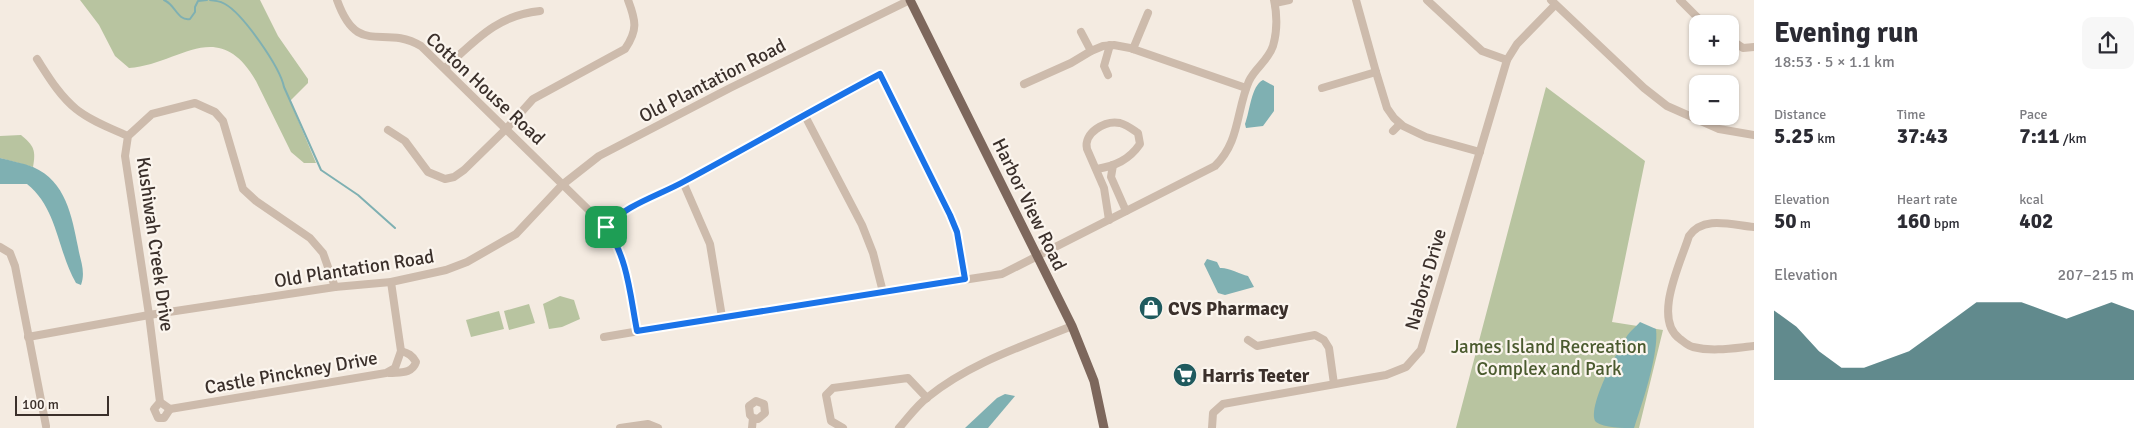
<!DOCTYPE html>
<meta charset="utf-8">
<style>
:root{--surface:#fff;--page:#f7f7f7;--text:#2b2b33;--muted:#7c7c81;--accent:#1f5a5e}
body{margin:0;font-family:Signika,sans-serif;background:var(--page);color:var(--text);height:100vh;display:flex;flex-direction:column;font-size:19px;white-space:nowrap}
*{box-sizing:border-box;margin:0}
p{font-size:16px;color:var(--muted)}
.icon{flex:none;width:28px;height:28px;fill:none;stroke:currentColor;stroke-width:2;stroke-linecap:round;stroke-linejoin:round}
.map{position:relative;flex:1;overflow:hidden}
.side{display:flex;flex-direction:column;background:var(--surface);width:400px}
.side>*{flex:none}
.buttons{position:absolute;left:1689px;top:15px;display:grid;gap:10px}
.buttons a{display:grid;place-items:center;width:50px;height:50px;border-radius:10px;background:var(--surface);box-shadow:0 1px 4px #0004;font-size:25px}
.scale{position:absolute;left:15px;bottom:12px;width:94px;box-sizing:border-box;padding-left:5px;border:2px solid #3b302b;border-top:0;font-size:14px;line-height:18px;white-space:nowrap;color:#3b302b;-webkit-text-stroke:4px #fbf5ee;paint-order:stroke}
.pin{position:absolute;display:grid;place-items:center;width:42px;height:42px;color:#fff;margin:-21px;border-radius:10px;box-shadow:0 2px 8px #0006}
.round{display:grid;place-items:center;flex:none;width:52px;height:52px;border-radius:10px;background:var(--page)}
.head{display:flex;align-items:center;justify-content:space-between;height:85px;padding:0 20px}
h1{font-size:28px;font-weight:700;line-height:38px}
.metrics{display:grid;grid-template-columns:repeat(3,1fr);gap:8px;height:85px;padding:5px 20px}
.metrics div{display:grid;align-content:center}
.metrics b{font-size:21px;font-weight:700}
.metrics small{font-size:14px;font-weight:400}
.metrics p{font-size:14px}
.chart{height:140px;padding:10px 20px}
.chart p{display:flex;justify-content:space-between}
.chart svg{width:100%;height:90px;margin-top:5px;fill:var(--accent);opacity:.7}
main{display:flex;flex:1;min-height:0}
.map>svg:first-child{display:block}
</style>
<main>
<div class="map">
<svg width="1754" height="428" viewBox="0 0 1754 428">
<rect width="100%" height="100%" fill="#f4ebe1"/>
<g fill="#b8c4a0">
<path d="M80,0H260L278,36L308,79V83L290,101L316,163H304L291,152L256,81C218,15 179,65 129,68L115,56L99,25Z"/>
<polygon points="1546,87 1645,161 1612,322 1663,330 1639,428 1456,428"/>
<path d="M21,135C34,146 36,150 33,167L0,158V136Z"/>
<polygon points="560,296 574,300 580,319 562,327 549,329 543,304"/>
<polygon points="529,304 535,323 509,330 504,311"/>
<polygon points="499,311 504,329 471,337 466,320"/>
</g>
<g fill="#7fb0b2">
<path d="M1263,80L1274,86V111L1263,126L1246,128L1245,124C1250,111 1251,86 1263,80Z"/>
<path d="M0,158C11,161 23,163 33,167C66,181 72,217 78,247C80,260 86,271 81,285L76,283C57,250 58,209 27,184H0Z"/>
<path d="M1207,259L1217,262L1220,268C1227,267 1240,274 1248,276L1254,287L1225,295L1218,293L1204,264Z"/>
<path d="M1640,322L1656,329C1659,353 1643,401 1635,425L1634,428C1623,428 1604,428 1596,422C1586,409 1618,350 1627,336C1630,331 1636,327 1640,322Z"/>
<polygon points="1005,394 1015,396 988,428 965,428 997,398"/>
</g>
<g fill="none" stroke-linecap="round" stroke-linejoin="round">
<g stroke="#7fb0b2" stroke-width="2">
<path d="M164,0C176,5 177,21 190,19L195,12V7L198,1L207,0"/>
<path d="M210,0C215,1 220,1 225,4C243,14 280,67 284,87L321,170L358,195L395,228"/>
</g>
<g stroke="#cdbbac" stroke-width="8">
<path d="M337,0C358,59 383,23 421,46L606,227C628,258 630,295 637,331"/>
<polyline points="1356,0 1376,72 1387,108 1394,118 1403,126 1426,137 1480,152"/>
<polyline points="1427,0 1482,51 1507,60"/>
<polyline points="1551,0 1644,88 1667,106 1719,129 1754,135"/>
<polyline points="1680,0 1704,24"/>
<polyline points="1275,3 1289,0"/>
<polyline points="1081,32 1091,51"/>
<polyline points="1730,39 1743,48 1754,47"/>
<polyline points="1133,49 1148,13"/>
<path d="M37,59C48,76 59,95 76,109C91,121 110,128 128,136"/>
<path d="M445,68C475,41 497,15 540,11"/>
<polyline points="1108,75 1104,66 1110,45"/>
<polyline points="1024,84 1071,63 1091,51 1103,46 1114,45 1130,48 1246,88"/>
<polyline points="1322,88 1376,72"/>
<polyline points="804,114 862,225 873,253 883,292"/>
<path d="M388,130L405,141L428,172L445,179L454,177L464,170L507,128L533,99L625,49C638,30 636,21 628,0"/>
<polyline points="1393,131 1400,124"/>
<polyline points="1113,165 1111,177 1126,211"/>
<path d="M1097,169C1115,166 1129,160 1140,144L1138,133C1132,129 1127,125 1120,123C1105,120 1083,133 1087,149L1104,188L1109,220"/>
<polyline points="683,182 710,244 722,317"/>
<path d="M606,227C627,204 658,196 685,181C750,146 814,109 880,74L950,215L957,232L965,279"/>
<path d="M1754,227C1732,225 1703,215 1689,236C1681,262 1652,319 1680,339C1684,342 1688,346 1693,347C1713,352 1734,348 1754,346"/>
<polyline points="0,247 10,253 15,266 46,426"/>
<polyline points="335,287 323,253 310,238 256,201 243,189 223,121 215,112 195,103 152,114 128,136 125,156 149,315 160,402 170,409 386,373 395,368 401,351 391,282"/>
<polyline points="28,337 149,315 335,287 391,282 446,270 467,262 516,234 562,185 599,156 730,88 910,0"/>
<path d="M604,337L722,317L1002,274L1215,166C1240,142 1236,111 1249,81C1255,68 1268,61 1273,46C1277,32 1277,14 1274,0"/>
<polyline points="1248,340 1257,346 1315,335 1324,340 1329,348 1334,384"/>
<path d="M390,373C400,372 412,374 416,362C412,355 408,353 401,351"/>
<polyline points="160,402 154,409 158,418 164,418 170,409"/>
<polyline points="620,428 648,424 658,428"/>
<polyline points="752,428 753,418 750,415 749,406 756,401 764,404 765,413 758,419 753,418"/>
<polyline points="843,428 831,421 826,395 833,388 908,378 927,398"/>
<path d="M899,428C908,418 917,405 928,397C970,363 1023,346 1072,326"/>
<polyline points="1212,428 1213,413 1223,404 1386,375 1406,367 1421,350 1507,60 1517,44 1555,5"/>
</g>
<polyline stroke="#7d675c" stroke-width="9" points="910,0 1072,326 1094,381 1104,428"/>
</g>
<g fill="none" stroke-linecap="round" stroke-linejoin="round">
<g stroke="#fff" stroke-width="10">
<path id="route" d="M880,74L950,215L957,232L965,279L637,331C630,295 628,258 606,227C627,204 658,196 685,181C750,146 814,109 880,74Z"/>
</g>
<use href="#route" stroke="#1a73e8" stroke-width="6"/>
</g>
<defs>
<g id="shop-disc" transform="scale(1.25)"><circle r="9.5" fill="#1f5a5e" stroke="#fbf5ee"/><path d="M-5-2.5h2.3a2.7 3.5 0 0 1 5.4 0H5L5.5 6h-11ZM-1.5-2.5h3a1.5 2.3 0 0 0-3 0Z" fill="#fff"/></g>
<g id="supermarket-disc" transform="scale(1.25)"><circle r="9.5" fill="#1f5a5e" stroke="#fbf5ee"/><path d="M-6-5.5h2.5l.6 2H6L4.5 2H-2.5L-4.4-4H-6ZM-1.5 3.2a1.3 1.3 0 1 0 .1 0ZM3 3.2a1.3 1.3 0 1 0 .1 0Z" fill="#fff"/></g>
</defs>
<g fill-rule="evenodd">
<use href="#shop-disc" x="1151" y="308"/>
<use href="#supermarket-disc" x="1185" y="375"/>
</g>
<g text-anchor="middle" stroke-width="4.5" stroke-linejoin="round" paint-order="stroke">
<g font-size="19" fill="#3b302b" stroke="#fbf5ee">
<text transform="translate(712 80) rotate(-27)" y="7">Old Plantation Road</text>
<text transform="translate(486 88) rotate(43)" y="7">Cotton House Road</text>
<text transform="translate(1030 204) rotate(64)" y="7">Harbor View Road</text>
<text transform="translate(156 244) rotate(82)" y="7">Kushiwah Creek Drive</text>
<text transform="translate(354 268) rotate(-9)" y="7">Old Plantation Road</text>
<text transform="translate(1425 279) rotate(-74)" y="7">Nabors Drive</text>
<text transform="translate(291 372) rotate(-10)" y="7">Castle Pinckney Drive</text>
</g>
<g font-size="19" font-weight="bold" fill="#3b302b" stroke="#fbf5ee" text-anchor="start">
<text x="1168" y="315">CVS Pharmacy</text>
<text x="1202" y="382">Harris Teeter</text>
</g>
<g font-size="19" fill="#4a5a2e" stroke="#fbf5ee">
<text x="1549" y="353">James Island Recreation<tspan x="1549" dy="22">Complex and Park</tspan></text>
</g>
</g>
</svg>
<div class="buttons">
<a>+</a>
<a>−</a>
</div>
<div class="scale">100 m</div>
<div class="pin" style="left:606px;top:227px;background:#1e9e55"><svg class="icon" aria-label="arrive" viewBox="0 0 24 24"><path d="M6 21V4h12l-3 4 3 4H6"/></svg></div>
</div>
<section class="side">
<div class="head"><div><h1>Evening run</h1><p>18:53 · 5 × 1.1 km</p></div><a class="round"><svg class="icon" aria-label="share" viewBox="0 0 24 24"><path d="M12 15V3M7 8l5-5 5 5M5 13v7h14v-7"/></svg></a></div>
<div class="metrics">
<div><p>Distance</p><b>5.25<small> km</small></b></div>
<div><p>Time</p><b>37:43</b></div>
<div><p>Pace</p><b>7:11<small> /km</small></b></div>
</div>
<div class="metrics">
<div><p>Elevation</p><b>50<small> m</small></b></div>
<div><p>Heart rate</p><b>160<small> bpm</small></b></div>
<div><p>kcal</p><b>402</b></div>
</div>
<div class="chart"><p><span>Elevation</span>207–215 m</p>
<svg viewBox="0 0 160 44" preserveAspectRatio="none"><path d="M0 44V10L10 18L20 30L30 38L40 38L50 34L60 30L70 22L80 14L90 6L100 6L110 6L120 10L130 14L140 10L150 6L160 10V44z"/></svg>
</div>
</section>
</main>
